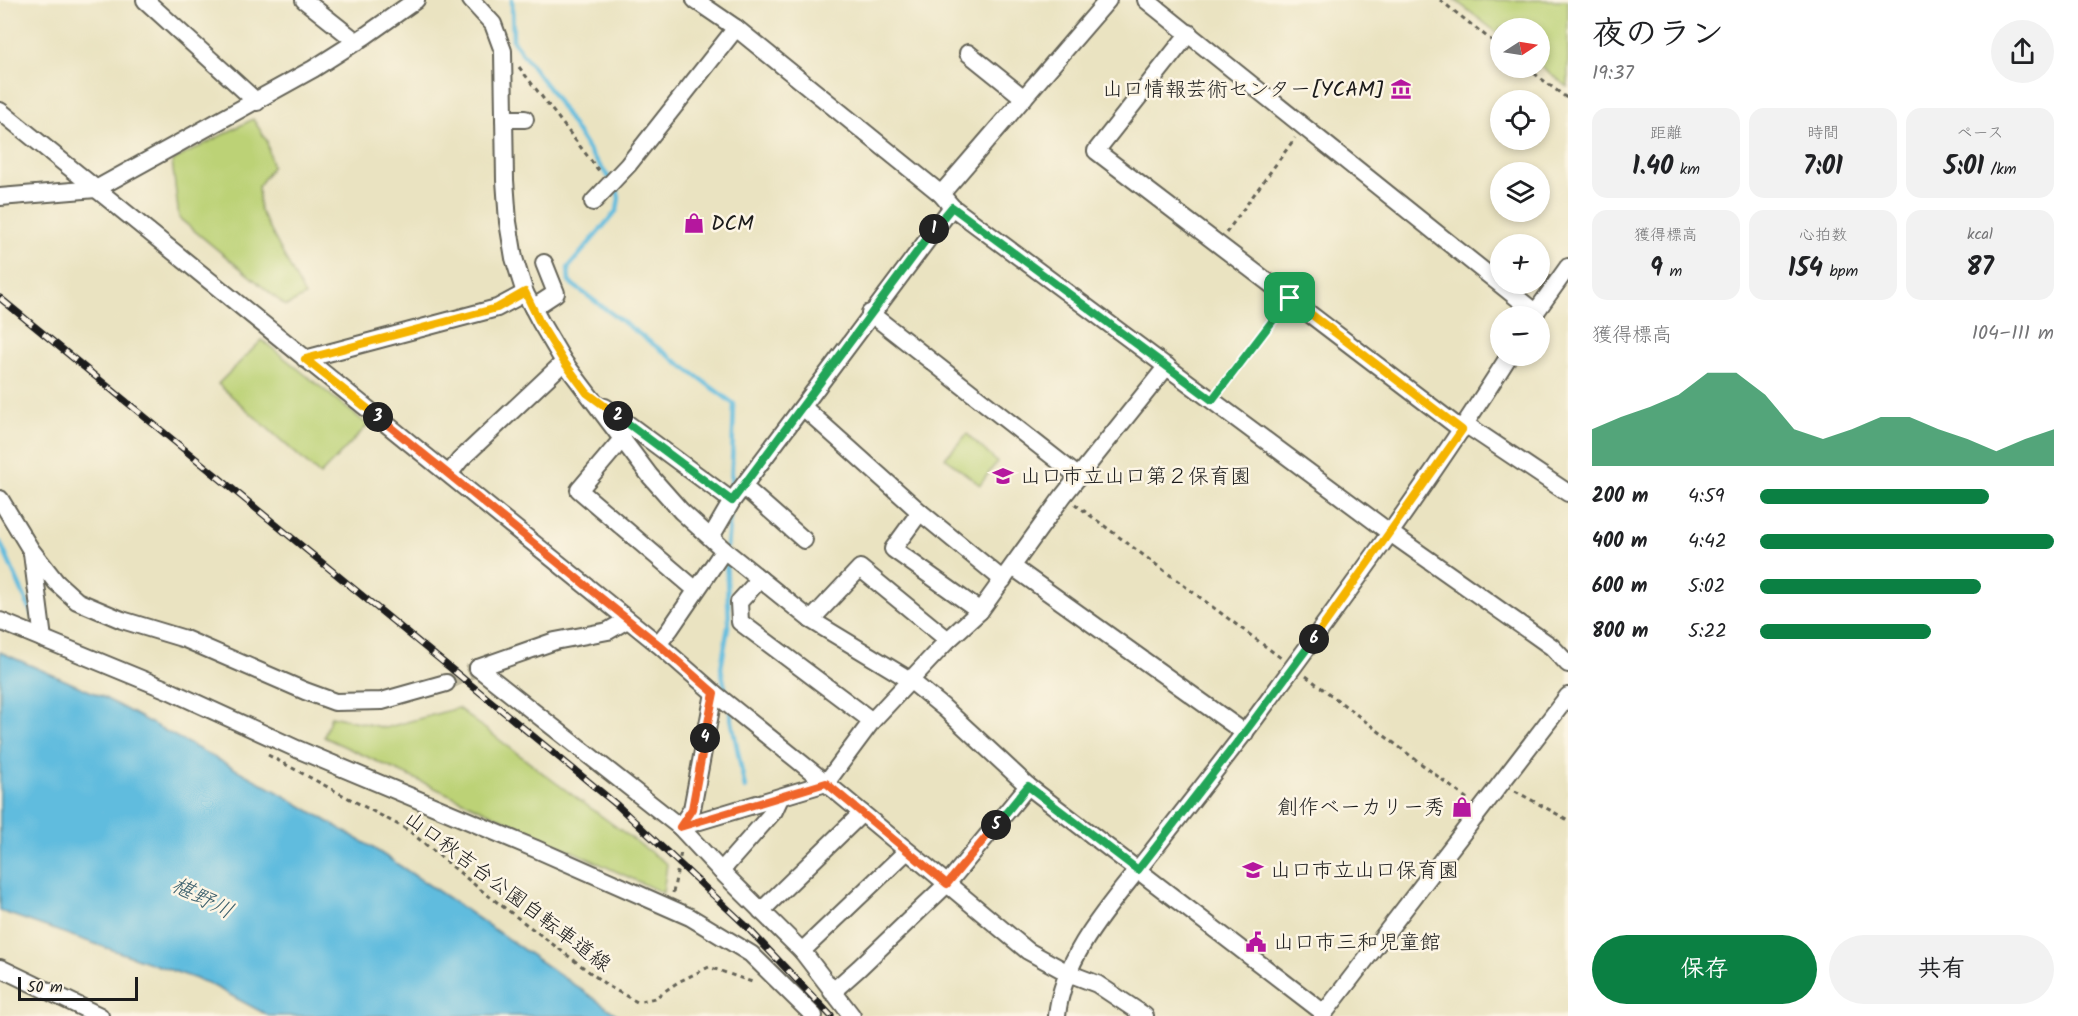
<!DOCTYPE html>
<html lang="ja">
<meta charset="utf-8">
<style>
:root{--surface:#fff;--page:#f2f2f2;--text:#202124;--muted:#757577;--accent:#0b8043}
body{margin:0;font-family:Kalam,"Klee One",sans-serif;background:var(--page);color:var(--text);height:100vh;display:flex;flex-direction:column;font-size:22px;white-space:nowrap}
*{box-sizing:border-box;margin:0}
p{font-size:20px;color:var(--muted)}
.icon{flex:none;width:33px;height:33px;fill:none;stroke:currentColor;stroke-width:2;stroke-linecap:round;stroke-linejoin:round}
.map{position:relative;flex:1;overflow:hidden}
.drawer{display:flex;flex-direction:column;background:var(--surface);width:510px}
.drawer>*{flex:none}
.needle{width:39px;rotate:78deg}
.tools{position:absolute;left:1490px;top:18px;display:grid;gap:12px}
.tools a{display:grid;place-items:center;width:60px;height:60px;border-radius:50%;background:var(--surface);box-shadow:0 3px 9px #0003;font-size:30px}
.scale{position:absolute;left:18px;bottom:15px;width:120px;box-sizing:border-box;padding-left:6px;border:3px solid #1c1c1c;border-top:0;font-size:16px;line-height:21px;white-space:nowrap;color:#1c1c1c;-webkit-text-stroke:4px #fcf5e5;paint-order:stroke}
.pin{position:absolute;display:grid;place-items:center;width:51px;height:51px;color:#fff;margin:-26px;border-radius:12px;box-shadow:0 3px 9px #0006}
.km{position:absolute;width:30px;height:30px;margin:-15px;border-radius:50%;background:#222;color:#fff;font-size:16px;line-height:30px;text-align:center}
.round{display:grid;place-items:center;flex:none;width:63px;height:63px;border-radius:32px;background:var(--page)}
.headline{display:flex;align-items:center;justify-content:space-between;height:102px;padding:0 24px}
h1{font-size:33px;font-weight:700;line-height:45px}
.stats{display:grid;grid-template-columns:repeat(3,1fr);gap:9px;height:102px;padding:6px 24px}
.stats div{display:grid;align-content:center;border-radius:15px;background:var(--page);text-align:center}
.stats b{font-size:26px;font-weight:700}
.stats small{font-size:16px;font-weight:400}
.stats p{font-size:16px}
.chart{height:168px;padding:12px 24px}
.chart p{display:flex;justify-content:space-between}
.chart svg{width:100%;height:108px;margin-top:6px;fill:var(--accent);opacity:.7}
.primary-button{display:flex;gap:12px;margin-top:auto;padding:12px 24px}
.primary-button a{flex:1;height:69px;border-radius:36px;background:var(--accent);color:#fff;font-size:24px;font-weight:700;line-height:69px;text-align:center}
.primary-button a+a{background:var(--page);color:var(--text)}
ul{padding:0 24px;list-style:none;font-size:20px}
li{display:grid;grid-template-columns:96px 72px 1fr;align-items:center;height:45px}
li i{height:15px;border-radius:8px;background:var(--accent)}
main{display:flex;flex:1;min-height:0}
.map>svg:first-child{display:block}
</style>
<main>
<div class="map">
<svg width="1568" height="1016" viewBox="0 0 1568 1016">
<rect width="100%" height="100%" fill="#fcf5e5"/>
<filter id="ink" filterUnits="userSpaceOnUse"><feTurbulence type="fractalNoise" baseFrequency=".0167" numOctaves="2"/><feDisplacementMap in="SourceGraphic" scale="12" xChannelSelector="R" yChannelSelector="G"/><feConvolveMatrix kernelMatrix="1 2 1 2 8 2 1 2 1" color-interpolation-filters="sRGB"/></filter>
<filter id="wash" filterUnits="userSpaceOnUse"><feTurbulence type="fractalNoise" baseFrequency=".008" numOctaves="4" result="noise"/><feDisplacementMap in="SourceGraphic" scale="24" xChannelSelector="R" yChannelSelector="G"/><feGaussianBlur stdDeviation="1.35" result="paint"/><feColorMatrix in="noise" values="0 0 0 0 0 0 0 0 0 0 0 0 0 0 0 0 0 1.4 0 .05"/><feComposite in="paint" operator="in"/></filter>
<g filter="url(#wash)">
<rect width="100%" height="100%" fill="#eae3c1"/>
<g fill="#bcd276" stroke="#6c7749" stroke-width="1.5">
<polygon points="1455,0 1568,0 1568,87 1539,65 1539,28 1500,28 1500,35"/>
<polygon points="253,119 267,141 272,167 258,187 260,210 305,296 286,306 179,218 172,161"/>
<polygon points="262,340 368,425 320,475 218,384"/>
<polygon points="967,434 997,462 980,485 945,458"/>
<polygon points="458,708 548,777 667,864 663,893 324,737 331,716 385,728"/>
</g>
<polygon fill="#60bcde" stroke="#3e6c7d" stroke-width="1.5" points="0,652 101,696 276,791 373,848 456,903 619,1016 269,1016 208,983 0,911"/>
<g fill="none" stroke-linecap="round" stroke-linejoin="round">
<g stroke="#60bcde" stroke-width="4.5">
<polyline points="512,0 513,41 553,94 591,154 617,188 619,198 617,210 568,268 569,282 734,404 731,493"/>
<polyline points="0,542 33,616"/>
<polyline points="727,547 730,516"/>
<polyline points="726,558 729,621 721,668 727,698"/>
<polyline points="730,712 745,788"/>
</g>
</g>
</g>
<g filter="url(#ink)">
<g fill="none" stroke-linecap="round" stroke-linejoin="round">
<polyline stroke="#c1bba0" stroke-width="16" stroke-dasharray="16 8" stroke-linecap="butt" points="446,683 478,668"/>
<g stroke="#646256" stroke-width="20">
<g id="minor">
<polyline points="145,0 257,102"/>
<polyline points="304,0 357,42"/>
<polyline points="471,0 493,24 503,51 505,180 508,222 514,258 525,293 541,323 564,362 650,476 681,511 724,550 811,620 910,680 943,707 1028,786 1324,1013"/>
<polyline points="695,0 736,28 941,194 952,207 1389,532 1552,647 1568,664"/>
<polyline points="1146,0 1536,313"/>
<polyline points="1189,33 1096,151 1462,430"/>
<polyline points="968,53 1024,98"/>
<polyline points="0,111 658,644 714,693 826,783 1028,951 1068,973 1097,984 1145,1016"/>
<polyline points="504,119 525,119"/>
<polyline points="941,194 1108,0"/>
<polyline points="0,197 96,189 313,69 365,36 416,0"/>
<polyline points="593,202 628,165 736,28"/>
<polyline points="533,308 556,293 544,263"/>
<polyline points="870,313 1079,477"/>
<polyline points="1533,316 1568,267"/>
<polyline points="305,359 497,308 525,293"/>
<polyline points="605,407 732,501"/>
<polyline points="803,407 920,512 1003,580"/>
<polyline points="1465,424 1568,493"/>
<polyline points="623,438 579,490 695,589"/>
<polyline points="449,474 460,460 564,362"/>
<polyline points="744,487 804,540"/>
<polyline points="0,499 31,550 56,582 77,601 122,620 185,639 305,691 335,702 382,701 446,683"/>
<polyline points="920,512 893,549 980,611"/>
<polyline points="711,537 732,501 952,207"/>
<polyline points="32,553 43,639"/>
<polyline points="1013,567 1245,733"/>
<polyline points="760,579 739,602 740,622 872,721"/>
<polyline points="811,620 860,568 948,640"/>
<polyline points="0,621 168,690 297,749 536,849 690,917 751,954 814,1016"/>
<polyline points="658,644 670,629 724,550"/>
<polyline points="478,668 680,827 826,783 872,721 948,640 980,611 1063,496 1167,366"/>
<polyline points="478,668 555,641 608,631 627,620"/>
<polyline points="714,693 692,809 680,827 721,871 802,951 852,1016"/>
<polyline points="721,871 774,811 780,798"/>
<polyline points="761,911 862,813"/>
<polyline points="802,951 907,851"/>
<polyline points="0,968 100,1016"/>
<polyline points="832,992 859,968 947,884 1028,786"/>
<path d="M1057,1016C1063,953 1114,901 1151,853C1185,809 1220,765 1254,720C1342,601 1430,481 1509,356"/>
<polyline points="1322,1016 1568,696"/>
</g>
</g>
<g stroke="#646256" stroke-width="3" stroke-dasharray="4.5 4.5" stroke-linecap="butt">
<polyline points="1440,0 1500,47"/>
<polyline points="519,67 599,171"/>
<polyline points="1527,68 1568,99"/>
<polyline points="1226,233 1295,138"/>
<polyline points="1221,389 1281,311"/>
<polyline points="1075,504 1281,658"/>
<polyline points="1306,676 1470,801"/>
<polyline points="268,755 408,830 481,890 608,986 637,1002 655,998 678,982 709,967 755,983"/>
<polyline points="1515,791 1568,820"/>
<polyline points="673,893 681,852"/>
</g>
<use href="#minor" stroke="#fff" stroke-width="16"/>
<g stroke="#1c1c1c" stroke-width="7">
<polyline id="rail" points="0,298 617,805 744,924 831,1016"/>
</g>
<use href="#rail" stroke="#fcf5e5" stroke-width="4.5" stroke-dasharray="14" stroke-linecap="butt"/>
</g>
</g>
<g fill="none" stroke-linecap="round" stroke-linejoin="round" filter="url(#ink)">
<g stroke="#fff" stroke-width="12">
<polyline id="split-1" points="934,229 952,207 1212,400 1290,298"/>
</g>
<g stroke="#fff" stroke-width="12">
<polyline id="split-2" points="618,416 732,501 934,229"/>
</g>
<g stroke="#fff" stroke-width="12">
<polyline id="split-3" points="378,417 305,359 497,308 525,292 540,323 564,362 587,393 618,416"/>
</g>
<g stroke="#fff" stroke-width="12">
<polyline id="split-4" points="378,417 658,644 714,693 705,738"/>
</g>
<g stroke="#fff" stroke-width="12">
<polyline id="split-5" points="705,738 692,809 680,827 826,783 947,884 996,825"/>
</g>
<g stroke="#fff" stroke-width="12">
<polyline id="split-6" points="996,825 1028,786 1138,870 1245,732 1314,639"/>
</g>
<g stroke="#fff" stroke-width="12">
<polyline id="split-7" points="1290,298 1462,430 1314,639"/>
</g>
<use href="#split-1" stroke="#22a559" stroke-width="8"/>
<use href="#split-2" stroke="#22a559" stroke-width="8"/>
<use href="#split-3" stroke="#f5b400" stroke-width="8"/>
<use href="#split-4" stroke="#f0652b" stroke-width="8"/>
<use href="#split-5" stroke="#f0652b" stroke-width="8"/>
<use href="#split-6" stroke="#22a559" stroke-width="8"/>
<use href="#split-7" stroke="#f5b400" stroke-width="8"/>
</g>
<defs>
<g id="museum-bare" transform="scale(1.62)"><path d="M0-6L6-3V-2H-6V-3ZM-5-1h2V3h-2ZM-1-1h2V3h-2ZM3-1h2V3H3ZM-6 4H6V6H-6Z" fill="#b5179e" stroke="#fcf5e5" stroke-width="2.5" paint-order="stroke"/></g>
<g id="shop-bare" transform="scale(1.62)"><path d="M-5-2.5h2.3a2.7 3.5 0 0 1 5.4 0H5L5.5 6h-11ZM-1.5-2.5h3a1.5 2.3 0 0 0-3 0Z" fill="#b5179e" stroke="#fcf5e5" stroke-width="2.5" paint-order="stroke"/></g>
<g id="school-bare" transform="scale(1.62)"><path d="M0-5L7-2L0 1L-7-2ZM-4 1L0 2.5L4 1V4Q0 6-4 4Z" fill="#b5179e" stroke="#fcf5e5" stroke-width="2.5" paint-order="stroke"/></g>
<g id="civic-bare" transform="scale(1.62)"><path d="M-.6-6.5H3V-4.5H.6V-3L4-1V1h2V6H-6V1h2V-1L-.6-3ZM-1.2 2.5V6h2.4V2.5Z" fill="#b5179e" stroke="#fcf5e5" stroke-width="2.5" paint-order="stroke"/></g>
</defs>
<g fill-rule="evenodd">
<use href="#museum-bare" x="1401" y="89"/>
<use href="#shop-bare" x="694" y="223"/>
<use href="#school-bare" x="1003" y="476"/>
<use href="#shop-bare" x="1462" y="807"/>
<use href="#school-bare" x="1253" y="870"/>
<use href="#civic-bare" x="1256" y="942"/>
</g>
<g text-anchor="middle" stroke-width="5" stroke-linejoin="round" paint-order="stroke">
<g font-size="21" fill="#1c1c1c" stroke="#fcf5e5" text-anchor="start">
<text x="1384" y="96" text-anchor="end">山口情報芸術センター[YCAM]</text>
<text x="711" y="230">DCM</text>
<text x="1020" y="483">山口市立山口第２保育園</text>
<text x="1445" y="814" text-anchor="end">創作ベーカリー秀</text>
<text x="1270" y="877">山口市立山口保育園</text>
<text x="1273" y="949">山口市三和児童館</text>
</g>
<g font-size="21" fill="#1c1c1c" stroke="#fcf5e5">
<text transform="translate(508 891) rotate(37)" y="7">山口秋吉台公園自転車道線</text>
</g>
<g font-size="22" font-style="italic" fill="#375c6a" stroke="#fcf5e5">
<text transform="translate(203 897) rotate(27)" y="8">椹野川</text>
</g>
</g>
</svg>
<div class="tools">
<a><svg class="needle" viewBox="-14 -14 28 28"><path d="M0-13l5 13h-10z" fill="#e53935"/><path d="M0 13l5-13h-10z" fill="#757577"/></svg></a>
<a><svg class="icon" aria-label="locate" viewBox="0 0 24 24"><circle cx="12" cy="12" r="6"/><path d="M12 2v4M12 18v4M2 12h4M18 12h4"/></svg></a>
<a><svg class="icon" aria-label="layers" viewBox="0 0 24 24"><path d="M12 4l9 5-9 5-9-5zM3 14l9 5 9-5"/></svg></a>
<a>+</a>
<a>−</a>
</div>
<div class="scale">50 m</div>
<div class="pin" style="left:1290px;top:298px;background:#1e9e55"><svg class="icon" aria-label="arrive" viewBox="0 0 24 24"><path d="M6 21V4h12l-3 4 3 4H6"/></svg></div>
<b class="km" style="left:934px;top:229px">1</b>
<b class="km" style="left:618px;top:416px">2</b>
<b class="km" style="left:378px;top:417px">3</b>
<b class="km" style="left:705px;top:738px">4</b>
<b class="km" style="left:996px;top:825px">5</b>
<b class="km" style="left:1314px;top:639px">6</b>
</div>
<section class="drawer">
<div class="headline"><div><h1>夜のラン</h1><p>19:37</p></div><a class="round"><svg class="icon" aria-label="share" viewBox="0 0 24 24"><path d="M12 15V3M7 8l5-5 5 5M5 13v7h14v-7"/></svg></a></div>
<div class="stats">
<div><p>距離</p><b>1.40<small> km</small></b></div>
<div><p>時間</p><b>7:01</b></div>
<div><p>ペース</p><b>5:01<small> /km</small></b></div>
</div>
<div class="stats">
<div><p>獲得標高</p><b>9<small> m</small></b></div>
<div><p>心拍数</p><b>154<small> bpm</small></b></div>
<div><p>kcal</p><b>87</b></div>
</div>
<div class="chart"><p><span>獲得標高</span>104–111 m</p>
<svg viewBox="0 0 160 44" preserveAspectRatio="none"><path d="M0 44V29L10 24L20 20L30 15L40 6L50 6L60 15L70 29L80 33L90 29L100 24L110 24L120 29L130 33L140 38L150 33L160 29V44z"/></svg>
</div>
<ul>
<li><b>200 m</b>4:59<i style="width:78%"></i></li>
<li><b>400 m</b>4:42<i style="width:100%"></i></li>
<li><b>600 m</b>5:02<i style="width:75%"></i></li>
<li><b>800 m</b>5:22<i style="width:58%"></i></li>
</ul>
<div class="primary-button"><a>保存</a><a>共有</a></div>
</section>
</main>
